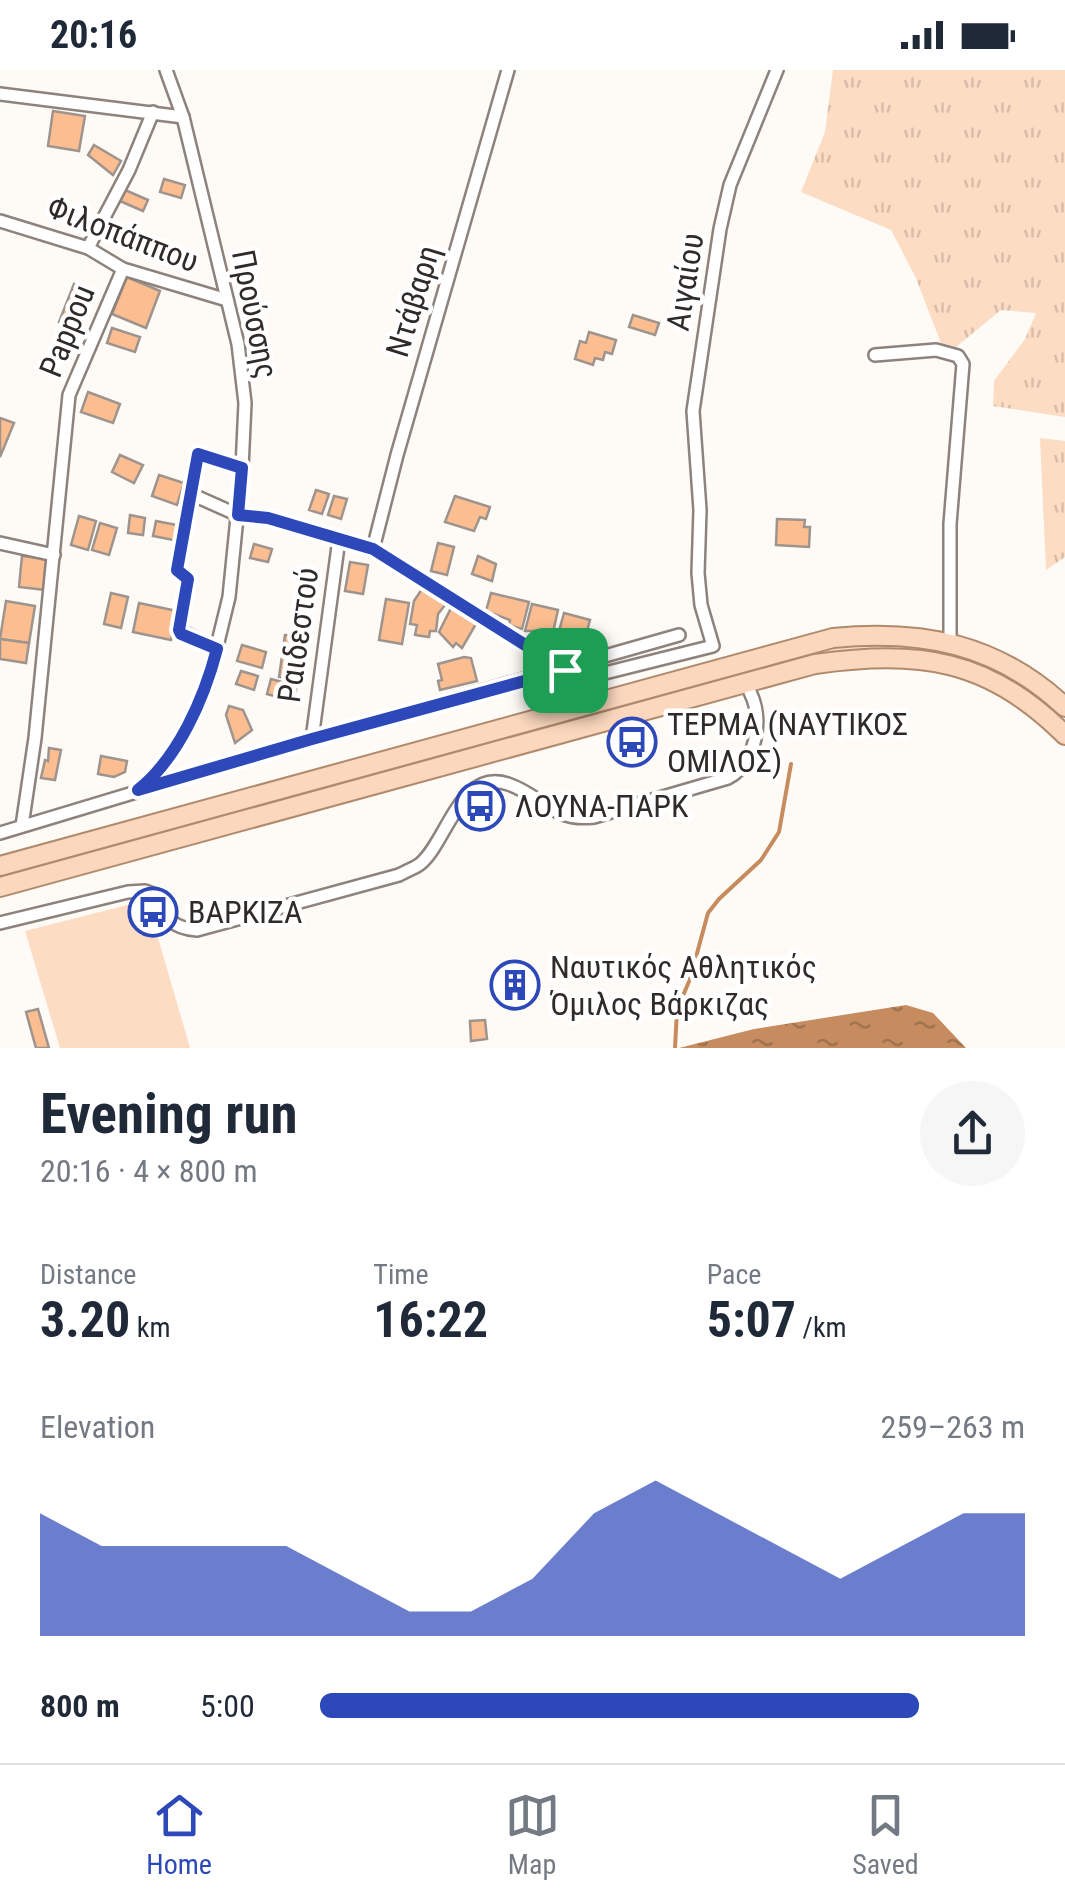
<!DOCTYPE html>
<meta charset="utf-8">
<style>
:root{--surface:#fff;--page:#f6f6f7;--text:#1f2937;--muted:#747a83;--line:#e0e1e3;--accent:#2d48b8}
body{margin:0;font-family:"Roboto Condensed",sans-serif;background:var(--page);color:var(--text);height:100vh;display:flex;flex-direction:column;font-size:38px;white-space:nowrap}
*{box-sizing:border-box;margin:0}
p{font-size:32px;color:var(--muted)}
.icon{flex:none;width:55px;height:55px;fill:none;stroke:currentColor;stroke-width:2;stroke-linecap:round;stroke-linejoin:round}
.map{position:relative;height:978px;overflow:hidden}
.sheet{display:flex;flex-direction:column;background:var(--surface);flex:1}
.sheet>*{flex:none}
.pin{position:absolute;display:grid;place-items:center;width:85px;height:85px;color:#fff;margin:-42px;border-radius:20px;box-shadow:0 5px 15px #0006}
.round{display:grid;place-items:center;flex:none;width:105px;height:105px;border-radius:52px;background:var(--page)}
.head{display:flex;align-items:center;justify-content:space-between;height:170px;padding:0 40px}
h1{font-size:55px;font-weight:700;line-height:75px}
.metrics{display:grid;grid-template-columns:repeat(3,1fr);gap:15px;height:170px;padding:10px 40px}
.metrics div{display:grid;align-content:center}
.metrics b{font-size:50px;font-weight:700}
.metrics small{font-size:28px;font-weight:400}
.metrics p{font-size:28px}
.chart{height:280px;padding:20px 40px}
.chart p{display:flex;justify-content:space-between}
.chart svg{width:100%;height:180px;margin-top:10px;fill:var(--accent);opacity:.7}
ul{padding:0 40px;list-style:none;font-size:32px}
li{display:grid;grid-template-columns:160px 120px 1fr;align-items:center;height:75px}
li i{height:25px;border-radius:12px;background:var(--accent)}
.status{display:flex;justify-content:space-between;align-items:center;height:70px;padding:0 50px;background:var(--surface);direction:ltr}
.status svg{height:28px;fill:currentColor}
.tab-bar{display:flex;justify-content:space-around;align-items:center;height:140px;border-top:2px solid var(--line);background:var(--surface);font-size:28px;color:var(--muted)}
.tab-bar a{display:grid;justify-items:center;gap:5px}
.tab-bar .active{color:var(--accent)}
.map>svg:first-child{display:block}
</style>
<div class="status"><b>20:16</b><svg viewBox="0 0 49 12"><path d="M0 12V9h3v3zM5 12V6h3v6zM10 12V3h3v9zM15 12V0h3v12zM26 1h20v11H26zM47 4h2v5h-2z"/></svg></div>
<div class="map">
<svg width="1065" height="978" viewBox="0 0 1065 978">
<defs>
<pattern id="grass-tufts" width="24" height="20" patternUnits="userSpaceOnUse" patternTransform="scale(2.5)"><rect width="24" height="20" fill="#fddcc4"/><path d="M3 7l-1-3M5 7V3M7 7l1-3M15 17l-1-3M17 17v-4M19 17l1-3" fill="none" stroke="#d9bda8"/></pattern>
<pattern id="water-ripples" width="26" height="14" patternUnits="userSpaceOnUse" patternTransform="scale(2.5)"><rect width="26" height="14" fill="#c68c5f"/><path d="M2 4q2-2 4 0t4 0M15 11q2-2 4 0t4 0" fill="none" stroke="#a1734e"/></pattern>
</defs>
<rect width="100%" height="100%" fill="#fefaf6"/>
<g fill="url(#grass-tufts)">
<polygon points="833,0 1065,0 1065,347 993,336 994,311 1025,269 1036,243 1001,240 956,277 941,273 915,206 891,160 801,122 825,62"/>
<polygon points="1040,368 1065,371 1065,487 1046,500"/>
<path d="M889,574C963,577 1008,604 1065,650V654C1042,637 1019,618 994,604C937,570 872,576 809,584L0,809V802L809,581Z"/>
</g>
<polygon fill="#fddcc4" points="147,830 190,978 60,978 25,861"/>
<polygon fill="url(#water-ripples)" points="906,935 933,943 966,978 679,978 754,959"/>
<g fill="none" stroke-linecap="round" stroke-linejoin="round">
<polyline stroke="#c68c5f" stroke-width="4" points="675,978 677,940 690,909 708,843 719,829 761,790 779,762 791,694"/>
</g>
<g fill="#fcbe90" stroke="#9e948d" stroke-width="2.5">
<polygon points="53,41 85,46 79,81 48,76"/>
<polygon points="94,75 121,91 113,105 88,85"/>
<polygon points="164,109 185,115 181,128 160,122"/>
<polygon points="125,120 148,130 143,141 120,131"/>
<polygon points="127,207 160,221 146,258 112,244"/>
<polygon points="74,214 89,220 74,258 59,252"/>
<polygon points="633,245 659,253 655,265 629,257"/>
<polygon points="112,258 140,267 135,282 107,273"/>
<polygon points="589,262 616,270 612,284 605,282 603,290 595,288 593,295 575,289 580,271 586,273"/>
<polygon points="88,322 120,334 113,353 81,342"/>
<polygon points="0,348 14,353 0,387"/>
<polygon points="120,385 143,395 134,413 112,402"/>
<polygon points="159,405 184,413 177,435 152,426"/>
<polygon points="316,420 329,424 322,444 309,440"/>
<polygon points="334,426 347,429 341,449 328,445"/>
<polygon points="455,426 490,437 486,449 480,447 474,461 445,452"/>
<polygon points="130,445 145,448 143,465 128,463"/>
<polygon points="79,446 96,451 88,480 71,475"/>
<polygon points="777,449 805,450 804,457 810,457 809,477 776,475"/>
<polygon points="156,451 182,456 179,471 153,466"/>
<polygon points="100,453 117,458 109,485 92,480"/>
<polygon points="438,473 454,477 447,505 431,501"/>
<polygon points="254,474 272,479 268,492 250,488"/>
<polygon points="22,486 50,489 46,520 19,517"/>
<polygon points="478,486 496,494 492,511 472,504"/>
<polygon points="350,492 368,495 363,524 345,521"/>
<polygon points="422,519 445,535 438,544 436,561 430,561 429,567 415,565 417,555 410,554 414,531"/>
<polygon points="111,523 128,527 121,558 104,554"/>
<polygon points="491,523 529,532 522,559 509,555 510,550 486,541"/>
<polygon points="386,529 409,533 402,574 379,570"/>
<polygon points="6,531 35,536 29,573 0,569"/>
<polygon points="139,533 177,541 171,570 133,562"/>
<polygon points="532,534 558,540 551,571 540,568 541,561 525,561"/>
<polygon points="451,538 476,554 462,578 456,573 453,577 439,562"/>
<polygon points="564,543 590,550 582,579 556,572"/>
<polygon points="285,565 304,567 298,609 279,607"/>
<polygon points="0,569 29,573 26,593 0,589"/>
<polygon points="242,575 266,582 262,598 237,591"/>
<polygon points="464,587 471,588 477,611 440,620 438,611 442,610 438,594"/>
<polygon points="241,601 258,606 254,620 236,614"/>
<polygon points="271,609 297,616 293,631 267,624"/>
<polygon points="229,636 243,640 252,660 235,673 226,645"/>
<polygon points="49,678 61,680 55,710 41,708 45,690 48,691"/>
<polygon points="101,686 127,691 125,702 114,707 98,704"/>
<polygon points="525,906 528,920 503,923 501,909"/>
<polygon points="38,939 49,978 36,978 26,942"/>
<polygon points="485,950 487,969 471,971 470,951"/>
</g>
<g fill="none" stroke-linecap="round" stroke-linejoin="round">
<g stroke="#8d837c" stroke-width="16">
<g id="street">
<polyline points="0,24 183,47"/>
<polyline points="0,151 88,178 123,199 227,230"/>
<polyline points="88,178 129,100 153,42"/>
<polyline points="875,285 936,280 958,286 963,294 950,454 950,571"/>
<polyline points="191,424 238,445 268,449 373,479 565,600 585,608 713,576 701,535 698,503 700,440 693,341 720,159 730,115 777,0"/>
<polyline points="0,473 54,485"/>
<polyline points="373,479 397,385 508,0"/>
<polyline points="217,579 179,560 188,509 177,500 197,386 201,384 242,398"/>
<polyline points="312,669 339,469"/>
<polyline points="138,720 160,703 207,617 229,527 242,398 245,333 238,274 183,47 166,0"/>
<polyline points="22,756 35,668 69,325 123,199"/>
<polyline points="0,763 312,669 679,565"/>
<path d="M0,853L128,822L145,821L159,826C167,850 172,858 197,860L399,805C406,801 415,798 420,794C447,772 460,698 508,714C543,726 552,752 594,747L728,708C756,693 764,650 750,622"/>
</g>
</g>
<g stroke="#b08a6c" stroke-width="22">
<g id="primary">
<path d="M0,796L833,568C922,559 998,574 1065,637"/>
<path d="M0,817L815,594C919,580 988,588 1065,665"/>
</g>
</g>
<use href="#street" stroke="#fff" stroke-width="11"/>
<use href="#primary" stroke="#fad7bd" stroke-width="18"/>
</g>
<g fill="none" stroke-linecap="round" stroke-linejoin="round">
<g stroke="#fff" stroke-width="20">
<path id="route" d="M198,384L242,398L238,445L268,448L373,479L565,600L312,669L138,720C178,688 204,629 217,579L181,564L179,560L188,509L177,500Z"/>
</g>
<use href="#route" stroke="#2d48b8" stroke-width="12"/>
</g>
<defs>
<g id="bus-ring" transform="scale(2.5)"><circle r="9.5" fill="#fff" stroke="#2d48b8" stroke-width="1.5"/><path d="M-5-6H5V4H4V6H2V4H-2V6H-4V4H-5ZM-3.5-4V0h7V-4ZM-3.5 1.2v1.5H-2V1.2ZM2 1.2v1.5H3.5V1.2Z" fill="#2d48b8"/></g>
<g id="building-ring" transform="scale(2.5)"><circle r="9.5" fill="#fff" stroke="#2d48b8" stroke-width="1.5"/><path d="M-4-6H4V6H1V3H-1V6H-4ZM-2.5-4.3h1.7v1.8h-1.7ZM.8-4.3h1.7v1.8H.8ZM-2.5-1h1.7V.8h-1.7ZM.8-1h1.7V.8H.8Z" fill="#2d48b8"/></g>
</defs>
<g fill-rule="evenodd">
<use href="#bus-ring" x="632" y="672"/>
<use href="#bus-ring" x="480" y="736"/>
<use href="#bus-ring" x="153" y="842"/>
<use href="#building-ring" x="515" y="915"/>
</g>
<g text-anchor="middle" stroke-width="9" stroke-linejoin="round" paint-order="stroke">
<g font-size="32" fill="#2f2b28" stroke="#fff">
<text transform="translate(123 164) rotate(21)" y="11">Φιλοπάππου</text>
<text transform="translate(685 212) rotate(-81)" y="11">Αιγαίου</text>
<text transform="translate(413 231) rotate(-73)" y="11">Ντάβαρη</text>
<text transform="translate(255 244) rotate(79)" y="11">Προύσσης</text>
<text transform="translate(67 261) rotate(-68)" y="11">Pappou</text>
<text transform="translate(298 565) rotate(-82)" y="11">Ραιδεστού</text>
</g>
<g font-size="32" fill="#2f2b28" stroke="#fff" text-anchor="start">
<text x="667" y="665">ΤΕΡΜΑ (ΝΑΥΤΙΚΟΣ<tspan x="667" dy="37">ΟΜΙΛΟΣ)</tspan></text>
<text x="515" y="747">ΛΟΥΝΑ-ΠΑΡΚ</text>
<text x="188" y="853">ΒΑΡΚΙΖΑ</text>
<text x="550" y="908">Ναυτικός Αθλητικός<tspan x="550" dy="37">Όμιλος Βάρκιζας</tspan></text>
</g>
</g>
</svg>
<div class="pin" style="left:565px;top:600px;background:#1e9e55"><svg class="icon" aria-label="arrive" viewBox="0 0 24 24"><path d="M6 21V4h12l-3 4 3 4H6"/></svg></div>
</div>
<section class="sheet">
<div class="head"><div><h1>Evening run</h1><p>20:16 · 4 × 800 m</p></div><a class="round"><svg class="icon" aria-label="share" viewBox="0 0 24 24"><path d="M12 15V3M7 8l5-5 5 5M5 13v7h14v-7"/></svg></a></div>
<div class="metrics">
<div><p>Distance</p><b>3.20<small> km</small></b></div>
<div><p>Time</p><b>16:22</b></div>
<div><p>Pace</p><b>5:07<small> /km</small></b></div>
</div>
<div class="chart"><p><span>Elevation</span>259–263 m</p>
<svg viewBox="0 0 160 44" preserveAspectRatio="none"><path d="M0 44V14L10 22L20 22L30 22L40 22L50 30L60 38L70 38L80 30L90 14L100 6L110 14L120 22L130 30L140 22L150 14L160 14V44z"/></svg>
</div>
<ul>
<li><b>800 m</b>5:00<i style="width:85%"></i></li>
</ul>
</section>
<nav class="tab-bar">
<a class="active"><svg class="icon" aria-label="home" viewBox="0 0 24 24"><path d="M3 11l9-7 9 7M6 9v11h12V9"/></svg>Home</a>
<a><svg class="icon" aria-label="map" viewBox="0 0 24 24"><path d="M3 6l6-2 6 2 6-2v14l-6 2-6-2-6 2zM9 4v14M15 6v14"/></svg>Map</a>
<a><svg class="icon" aria-label="saved" viewBox="0 0 24 24"><path d="M7 4h10v16l-5-4-5 4z"/></svg>Saved</a>
</nav>
